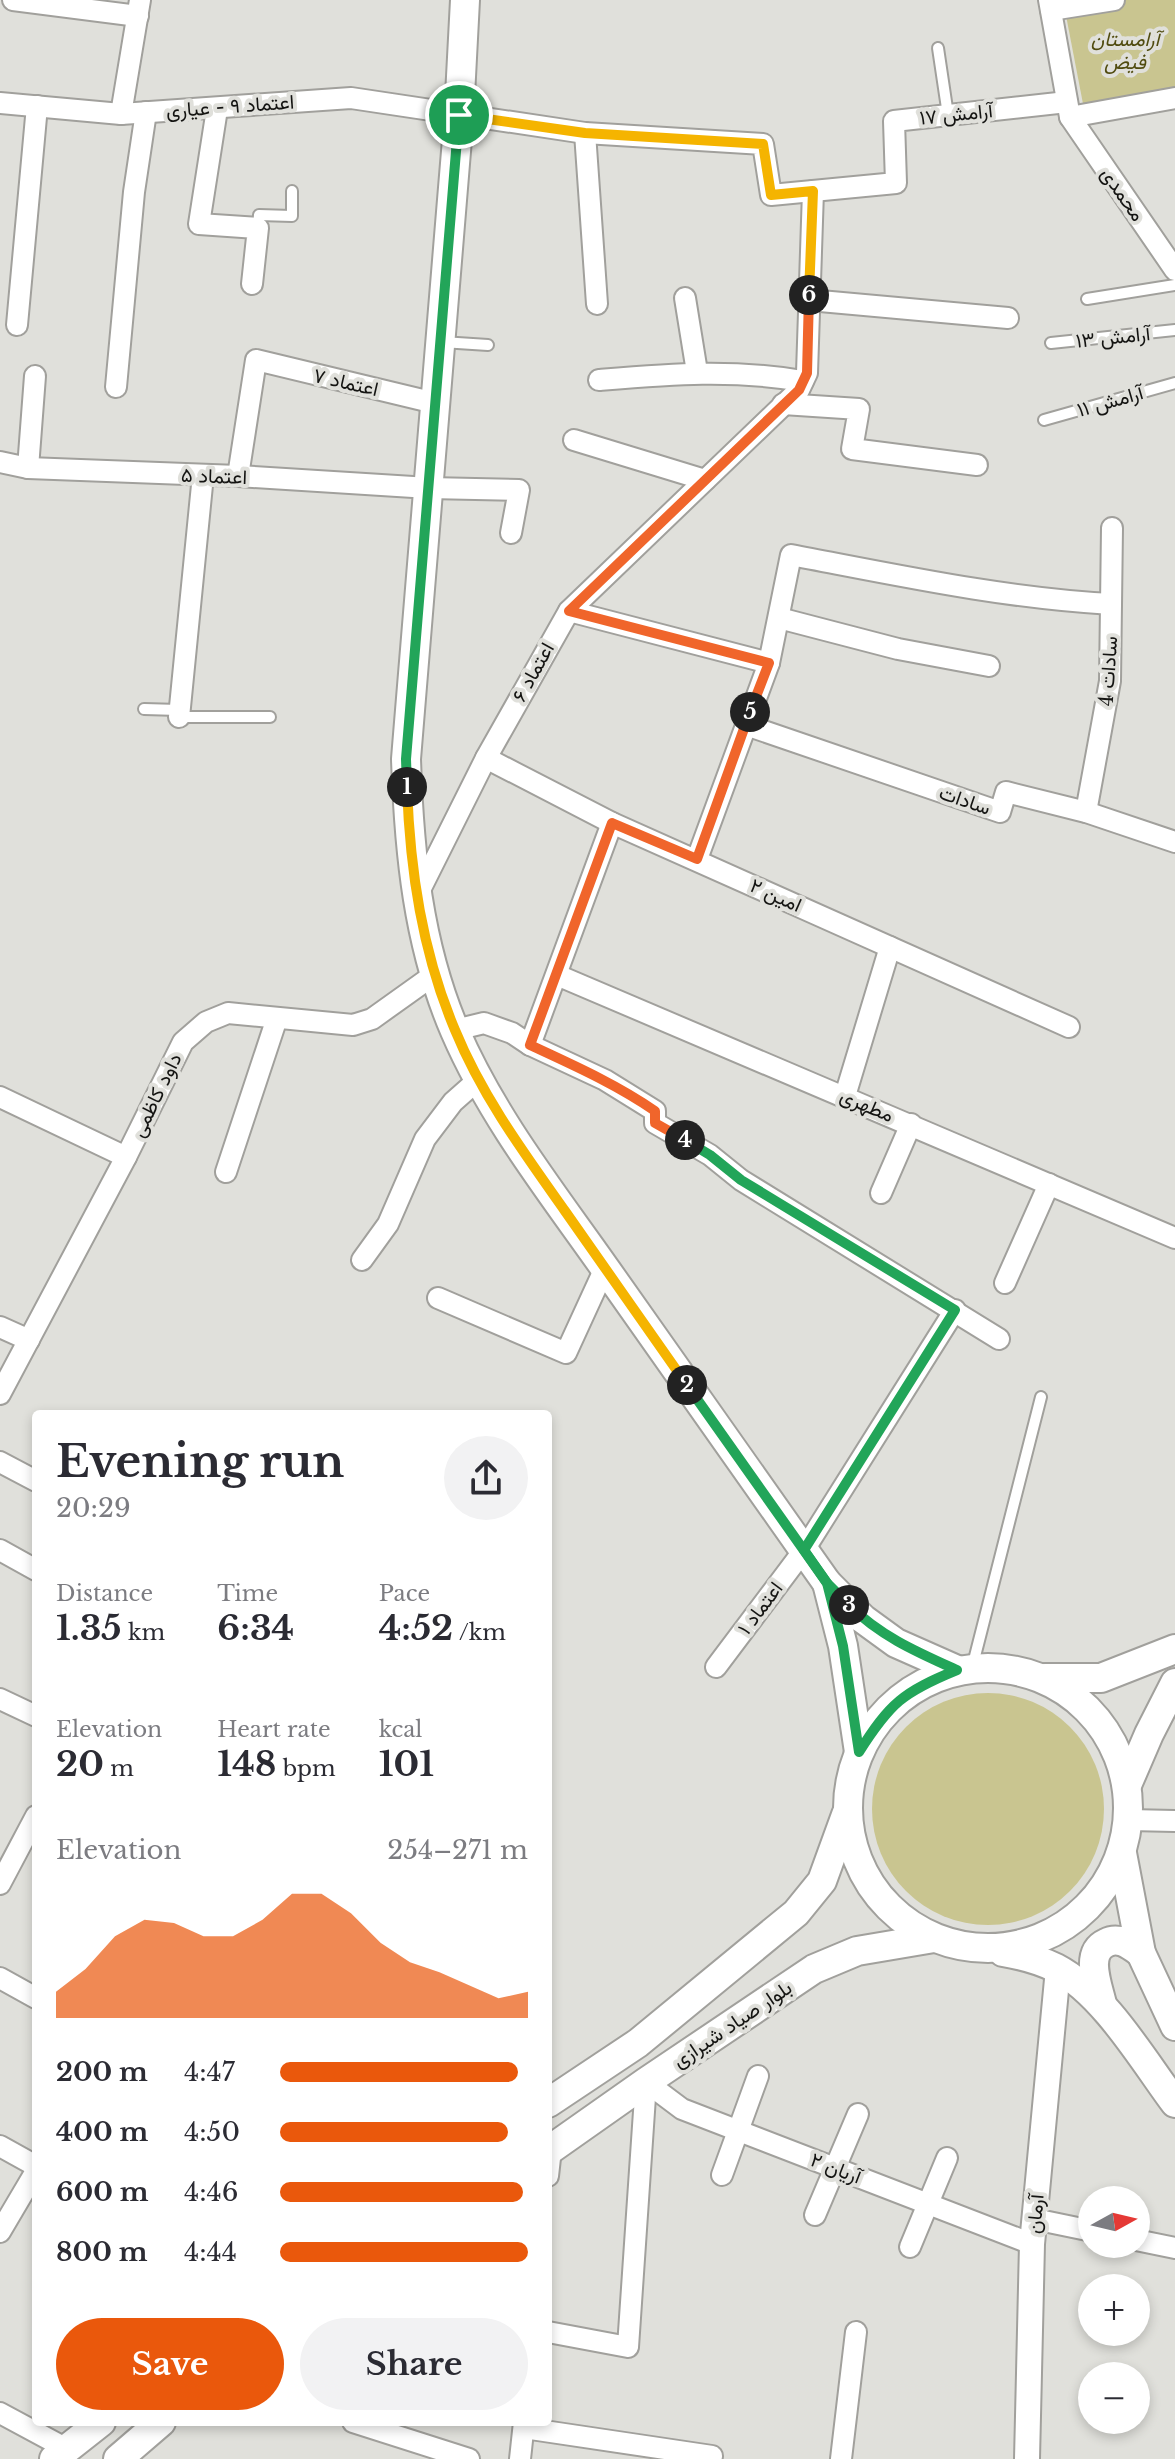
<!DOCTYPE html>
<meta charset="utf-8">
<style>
:root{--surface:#fff;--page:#f2f2f3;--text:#2b2b33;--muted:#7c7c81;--accent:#ea580c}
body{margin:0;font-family:"Libre Baskerville",Vazirmatn,serif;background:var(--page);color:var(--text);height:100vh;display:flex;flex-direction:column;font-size:30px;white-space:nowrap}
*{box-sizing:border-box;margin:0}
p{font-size:26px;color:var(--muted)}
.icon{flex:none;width:44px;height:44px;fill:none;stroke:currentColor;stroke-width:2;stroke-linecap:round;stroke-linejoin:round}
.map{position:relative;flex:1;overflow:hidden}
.drawer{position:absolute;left:32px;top:1410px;width:520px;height:1016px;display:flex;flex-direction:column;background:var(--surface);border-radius:8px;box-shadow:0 4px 12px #0003}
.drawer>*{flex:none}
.needle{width:52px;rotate:82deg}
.tools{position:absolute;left:1078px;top:2186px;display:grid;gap:16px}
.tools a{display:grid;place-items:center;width:72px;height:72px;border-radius:50%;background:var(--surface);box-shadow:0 4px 12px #0003;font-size:40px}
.pin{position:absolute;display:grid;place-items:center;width:68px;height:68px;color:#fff;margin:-34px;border:4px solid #fff;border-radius:50%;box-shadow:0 2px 8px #0007}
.km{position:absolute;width:40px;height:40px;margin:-20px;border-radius:50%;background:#222;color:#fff;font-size:22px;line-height:40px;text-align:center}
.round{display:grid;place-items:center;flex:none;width:84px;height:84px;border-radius:42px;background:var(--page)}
.overview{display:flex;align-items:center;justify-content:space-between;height:136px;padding:0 24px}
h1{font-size:44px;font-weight:700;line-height:60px}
.metrics{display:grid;grid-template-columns:repeat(3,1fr);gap:12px;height:136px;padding:8px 24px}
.metrics div{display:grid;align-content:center}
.metrics b{font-size:34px;font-weight:700}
.metrics small{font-size:22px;font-weight:400}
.metrics p{font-size:22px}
.chart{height:224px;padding:16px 24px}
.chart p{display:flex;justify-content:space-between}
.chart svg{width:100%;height:144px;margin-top:8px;fill:var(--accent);opacity:.7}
.cta{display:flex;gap:16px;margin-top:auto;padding:16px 24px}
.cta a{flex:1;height:92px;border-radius:48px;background:var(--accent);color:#fff;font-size:32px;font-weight:700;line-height:92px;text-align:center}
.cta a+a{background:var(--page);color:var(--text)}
ul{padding:0 24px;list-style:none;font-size:26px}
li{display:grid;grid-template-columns:128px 96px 1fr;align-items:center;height:60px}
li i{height:20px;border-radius:10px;background:var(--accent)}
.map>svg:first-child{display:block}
</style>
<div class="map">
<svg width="1175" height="2459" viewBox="0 0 1175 2459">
<rect width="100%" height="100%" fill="#e0e0db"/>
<g fill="#c9c590">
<polygon points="1063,0 1175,0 1175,92 1084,109"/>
<circle cx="988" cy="1809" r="116"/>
</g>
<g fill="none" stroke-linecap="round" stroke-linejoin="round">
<g stroke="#a1a09c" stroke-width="14">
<g id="service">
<polyline points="938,48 948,115"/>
<polyline points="258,228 259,215 292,216 292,191"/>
<polyline points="1087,299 1175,285"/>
<polyline points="442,342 488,345"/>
<polyline points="1051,343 1175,330"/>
<polyline points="1044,420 1175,383"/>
<polyline points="144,709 179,710"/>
<polyline points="179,717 270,717"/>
<polyline points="972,1668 1041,1397"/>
</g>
</g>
<g stroke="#a1a09c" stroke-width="24">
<g id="minor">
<polyline points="13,0 138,16"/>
<polyline points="1049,0 1070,117 1175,270"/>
<polyline points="1051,10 1114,0"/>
<polyline points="0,103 121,114 351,98 585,133 763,144 771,195 896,183 894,121 1067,102"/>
<polyline points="217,109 199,224 258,228 252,284"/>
<polyline points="121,114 140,0"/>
<polyline points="1070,117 1175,98"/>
<polyline points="585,133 597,304"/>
<polyline points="685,298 697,372"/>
<polyline points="809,300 1008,318"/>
<polyline points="17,325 37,106"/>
<path d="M599,380C672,374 730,369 803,381"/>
<polyline points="116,387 134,192 146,112"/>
<polyline points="783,404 859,409 852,449 977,465"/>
<polyline points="574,440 705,480"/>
<polyline points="0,462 28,468 238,476 429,488 519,490 511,533"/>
<polyline points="28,468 35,376"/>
<polyline points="238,476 256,360 435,403"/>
<polyline points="569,611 769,663"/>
<polyline points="779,618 898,649 989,666"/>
<polyline points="179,717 203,475"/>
<polyline points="746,725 1000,812 1006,792 1086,812 1175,842"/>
<polyline points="486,758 612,823 1069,1027"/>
<polyline points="1086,812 1110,681 1112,528"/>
<path d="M697,859L769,663L791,555C897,575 1003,598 1111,604"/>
<polyline points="416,898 486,758 569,611 799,390 807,373 813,191"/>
<polyline points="557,975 1175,1238"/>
<polyline points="455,1030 484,1023 512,1033 530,1045 605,1080 655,1111 655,1123 710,1155 741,1180 999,1339"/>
<polyline points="530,1045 612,823"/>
<polyline points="845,1096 890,947"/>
<polyline points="0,1097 126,1157"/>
<polyline points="226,1172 277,1018"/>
<polyline points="881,1193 911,1124"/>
<polyline points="362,1260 388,1224 425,1139 453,1102 479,1079"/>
<polyline points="1005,1283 1049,1184"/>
<polyline points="438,1298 566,1353 605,1268"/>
<polyline points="0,1327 29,1340"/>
<polyline points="0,1394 126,1157 183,1042 206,1022 228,1013 353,1025 372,1019 435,974"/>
<polyline points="0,1462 36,1481"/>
<polyline points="0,1550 36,1570"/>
<polyline points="716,1667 804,1550 955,1310"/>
<polyline points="0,1699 36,1716"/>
<polyline points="1129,1820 1175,1821"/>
<polyline points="0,1884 36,1816"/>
<polyline points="0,1978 36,1998"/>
<polyline points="646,2082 682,2109 1032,2244"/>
<polyline points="0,2146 36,2166"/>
<polyline points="722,2175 758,2076"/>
<polyline points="548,2176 551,2149"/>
<polyline points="815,2215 858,2114"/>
<polyline points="1034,2219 1092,2231"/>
<polyline points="0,2232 36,2171"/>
<polyline points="1136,2240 1175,2248"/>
<polyline points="910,2247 947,2158"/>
<polyline points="548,2332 628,2347 646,2082"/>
<polyline points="0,2413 67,2449"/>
<polyline points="353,2422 469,2459"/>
<polyline points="524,2428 712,2456"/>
<polyline points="520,2459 524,2422"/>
<polyline points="841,2459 856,2332"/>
</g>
</g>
<g stroke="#a1a09c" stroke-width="28">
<polyline id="tertiary" points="1027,2459 1032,2244 1058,1969"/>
</g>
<g stroke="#a1a09c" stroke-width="32">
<g id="secondary">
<path d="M465,0L459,115L406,759C409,852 418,945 455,1031C493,1119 553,1194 607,1271C680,1375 753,1479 827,1583"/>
<circle cx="988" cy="1808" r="140"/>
<polyline points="1045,1678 1101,1678 1175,1649"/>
<polyline points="859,1752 843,1646 827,1583 863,1619 896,1643 957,1670"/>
<polyline points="1127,1785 1149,1734 1175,1683"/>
<polyline points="1122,1853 1141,1953 1175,2026"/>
<path d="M1003,1952C1021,1955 1040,1960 1056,1968C1104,1993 1143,2060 1175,2103"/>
<path d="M1102,2004C1098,1986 1084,1953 1106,1943C1119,1936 1130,1945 1141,1953"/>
<polyline points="548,2103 638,2043 796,1913 822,1881 846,1815"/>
<polyline points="548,2151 646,2082 814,1969 857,1951 934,1938"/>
<polyline points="54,2459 101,2422"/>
<polyline points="118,2459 161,2422"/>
</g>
</g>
<use href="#service" stroke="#fff" stroke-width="10"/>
<use href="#minor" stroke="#fff" stroke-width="20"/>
<use href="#tertiary" stroke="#fff" stroke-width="24"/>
<use href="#secondary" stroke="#fff" stroke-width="28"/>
</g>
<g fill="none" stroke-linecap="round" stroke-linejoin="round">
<g stroke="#fff" stroke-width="16">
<polyline id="split-1" points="407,787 406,759 459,115"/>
</g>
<g stroke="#fff" stroke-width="16">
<path id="split-2" d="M407,787C410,870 422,952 455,1030C482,1096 524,1153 565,1211C606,1269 646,1327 687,1385"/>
</g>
<g stroke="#fff" stroke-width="16">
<path id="split-3" d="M687,1385L827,1583L843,1646L859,1752C890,1703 903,1692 957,1670C917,1652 880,1636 849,1605"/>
</g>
<g stroke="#fff" stroke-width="16">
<polyline id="split-4" points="685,1140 710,1155 741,1180 955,1310 804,1550 827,1583 849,1605"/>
</g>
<g stroke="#fff" stroke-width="16">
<path id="split-5" d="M685,1140L655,1123V1111C616,1084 573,1065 530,1045L612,823L697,859L750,712"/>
</g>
<g stroke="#fff" stroke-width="16">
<polyline id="split-6" points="750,712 769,663 569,611 799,390 807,373 809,295"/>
</g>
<g stroke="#fff" stroke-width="16">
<polyline id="split-7" points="459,115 585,133 763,144 771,195 813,191 809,295"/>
</g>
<use href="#split-1" stroke="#22a559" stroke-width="10"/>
<use href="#split-2" stroke="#f5b400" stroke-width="10"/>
<use href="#split-3" stroke="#22a559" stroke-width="10"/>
<use href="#split-4" stroke="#22a559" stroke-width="10"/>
<use href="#split-5" stroke="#f0652b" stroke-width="10"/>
<use href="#split-6" stroke="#f0652b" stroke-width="10"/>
<use href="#split-7" stroke="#f5b400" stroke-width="10"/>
</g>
<g text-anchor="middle" stroke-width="8" stroke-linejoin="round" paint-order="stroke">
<g font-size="20" font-style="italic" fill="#504b0f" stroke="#e0e0db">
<text x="1125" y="46">آرامستان<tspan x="1125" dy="23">فیض</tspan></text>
</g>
<g font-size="20" fill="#141412" stroke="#e0e0db">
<text transform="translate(230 106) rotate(-4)" y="7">اعتماد ۹ - عیاری</text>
<text transform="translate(956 114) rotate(-6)" y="7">آرامش ۱۷</text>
<text transform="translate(1123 194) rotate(55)" y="7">محمدی</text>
<text transform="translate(1113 337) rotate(-6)" y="7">آرامش ۱۳</text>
<text transform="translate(346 382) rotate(13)" y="7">اعتماد ۷</text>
<text transform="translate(1110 401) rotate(-16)" y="7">آرامش ۱۱</text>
<text transform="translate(214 476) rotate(2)" y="7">اعتماد ۵</text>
<text transform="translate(1108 671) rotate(-86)" y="7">سادات 4</text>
<text transform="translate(533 672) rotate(-61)" y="7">اعتماد ۶</text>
<text transform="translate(965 800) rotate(19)" y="7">سادات</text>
<text transform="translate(776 895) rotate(24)" y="7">امین ۲</text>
<text transform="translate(156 1095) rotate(-64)" y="7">داود کاظمی</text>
<text transform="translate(867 1105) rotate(23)" y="7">مطهری</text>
<text transform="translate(760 1608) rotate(-53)" y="7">اعتماد ۱</text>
<text transform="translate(732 2024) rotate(-34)" y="7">بلوار صیاد شیرازی</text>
<text transform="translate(836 2168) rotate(21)" y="7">آریان ۲</text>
<text transform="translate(1035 2214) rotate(-85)" y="7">آرمان</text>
</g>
</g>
</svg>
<div class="tools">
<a><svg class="needle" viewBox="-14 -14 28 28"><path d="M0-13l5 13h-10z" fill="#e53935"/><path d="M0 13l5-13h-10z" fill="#7c7c81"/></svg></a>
<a>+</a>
<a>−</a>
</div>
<div class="pin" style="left:459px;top:115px;background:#1e9e55"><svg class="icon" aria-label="arrive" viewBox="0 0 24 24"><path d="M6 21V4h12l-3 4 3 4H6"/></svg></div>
<b class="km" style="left:407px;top:787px">1</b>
<b class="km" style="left:687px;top:1385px">2</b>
<b class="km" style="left:849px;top:1605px">3</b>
<b class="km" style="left:685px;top:1140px">4</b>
<b class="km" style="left:750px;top:712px">5</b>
<b class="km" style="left:809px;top:295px">6</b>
<section class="drawer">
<div class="overview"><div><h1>Evening run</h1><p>20:29</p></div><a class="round"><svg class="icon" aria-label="share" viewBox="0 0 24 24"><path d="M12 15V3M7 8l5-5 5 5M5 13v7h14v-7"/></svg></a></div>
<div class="metrics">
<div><p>Distance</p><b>1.35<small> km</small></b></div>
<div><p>Time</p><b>6:34</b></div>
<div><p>Pace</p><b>4:52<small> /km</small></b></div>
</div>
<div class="metrics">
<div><p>Elevation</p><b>20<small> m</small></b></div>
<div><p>Heart rate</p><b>148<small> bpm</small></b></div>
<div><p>kcal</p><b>101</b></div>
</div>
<div class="chart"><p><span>Elevation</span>254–271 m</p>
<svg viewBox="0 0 160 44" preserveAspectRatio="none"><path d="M0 44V36L10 29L20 19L30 14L40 15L50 19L60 19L70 14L80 6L90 6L100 12L110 21L120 27L130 30L140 34L150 38L160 36V44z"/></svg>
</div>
<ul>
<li><b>200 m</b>4:47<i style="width:96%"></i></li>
<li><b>400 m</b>4:50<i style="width:92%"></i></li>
<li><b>600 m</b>4:46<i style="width:98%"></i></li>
<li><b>800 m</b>4:44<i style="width:100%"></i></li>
</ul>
<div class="cta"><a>Save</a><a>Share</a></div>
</section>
</div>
